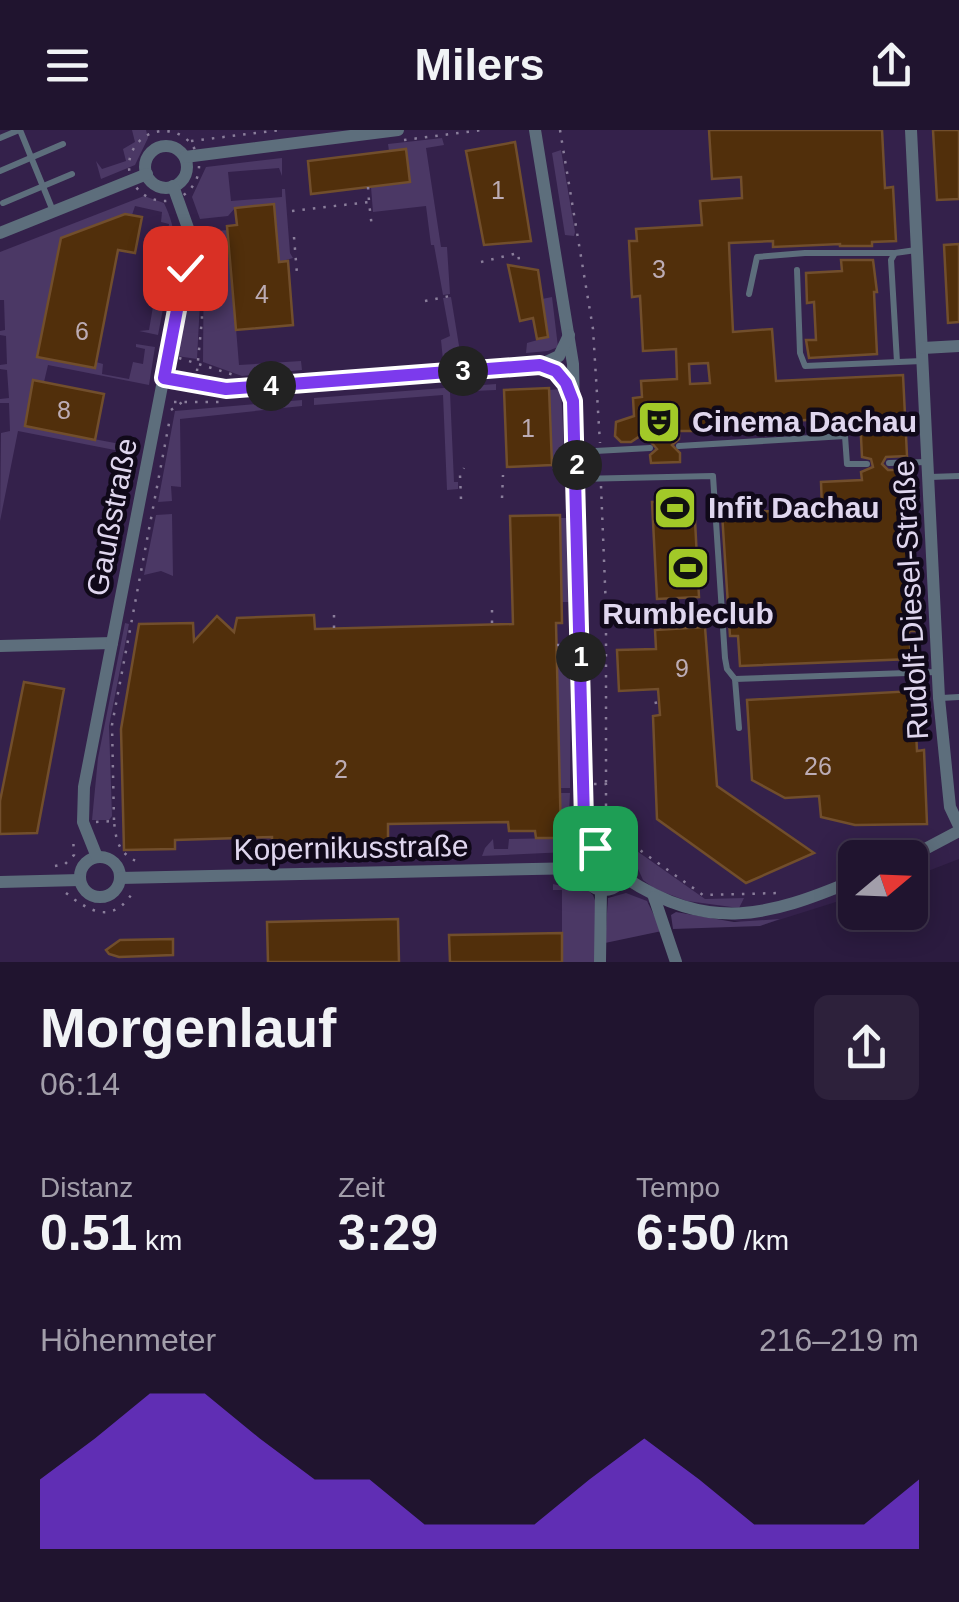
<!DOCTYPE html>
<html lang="de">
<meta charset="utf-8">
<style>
:root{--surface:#20142f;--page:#2d213b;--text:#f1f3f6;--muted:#a29eaa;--line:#3d334b;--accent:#7c3aed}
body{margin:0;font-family:Arial,sans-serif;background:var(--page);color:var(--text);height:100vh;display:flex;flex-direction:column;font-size:38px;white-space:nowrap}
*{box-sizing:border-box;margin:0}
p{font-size:32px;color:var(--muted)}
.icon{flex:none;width:55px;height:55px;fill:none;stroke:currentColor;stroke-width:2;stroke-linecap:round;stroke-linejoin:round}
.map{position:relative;height:832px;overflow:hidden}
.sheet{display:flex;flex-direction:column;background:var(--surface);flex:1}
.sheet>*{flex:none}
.needle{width:65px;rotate:71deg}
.controls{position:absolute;left:838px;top:710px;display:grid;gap:20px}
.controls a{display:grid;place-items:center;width:90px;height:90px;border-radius:15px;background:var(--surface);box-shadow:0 5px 25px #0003,0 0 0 2px var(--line);font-size:50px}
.pin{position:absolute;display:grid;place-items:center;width:85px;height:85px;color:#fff;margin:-42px;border-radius:20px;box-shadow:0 5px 15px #0006}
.km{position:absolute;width:50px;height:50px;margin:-25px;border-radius:50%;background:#222;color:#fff;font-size:28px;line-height:50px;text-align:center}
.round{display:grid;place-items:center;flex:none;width:105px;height:105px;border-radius:15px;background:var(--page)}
.summary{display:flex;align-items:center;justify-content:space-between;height:170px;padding:0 40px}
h1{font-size:55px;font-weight:700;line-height:75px}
.stats{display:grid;grid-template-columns:repeat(3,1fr);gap:15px;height:170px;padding:10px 40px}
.stats div{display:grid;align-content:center}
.stats b{font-size:50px;font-weight:700}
.stats small{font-size:28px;font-weight:400}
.stats p{font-size:28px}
.chart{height:280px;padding:20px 40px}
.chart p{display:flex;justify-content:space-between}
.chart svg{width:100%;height:180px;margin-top:10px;fill:var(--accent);opacity:.7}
header{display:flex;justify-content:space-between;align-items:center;height:130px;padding:0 40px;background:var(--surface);font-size:45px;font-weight:700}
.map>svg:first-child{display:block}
</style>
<header><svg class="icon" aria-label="menu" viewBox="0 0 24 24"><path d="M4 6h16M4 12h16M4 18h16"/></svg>Milers<svg class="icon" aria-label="share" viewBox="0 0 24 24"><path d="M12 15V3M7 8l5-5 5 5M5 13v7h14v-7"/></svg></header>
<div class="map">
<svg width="959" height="832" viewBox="0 0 959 832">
<rect width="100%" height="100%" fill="#2b1b3f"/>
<polygon fill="#34214b" points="0,0 959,0 959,729 910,748 910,728 855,728 855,766 760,796 571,757 571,832 0,832"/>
<g fill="#4b3865">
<polygon points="132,0 146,0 148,8 135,35 101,49 96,31 102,39 126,31 123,19 135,12"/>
<polygon points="442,8 444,15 426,18 441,117 447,117 450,164 443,165 434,115 431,115 426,76 373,82 371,57 410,52 406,20 389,21 388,14"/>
<polygon points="561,20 575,102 574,106 565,105 552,23"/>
<polygon points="282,28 282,46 279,38 228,42 231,71 282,67 282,59 285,59 290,123 293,128 279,132 274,74 235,78 228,86 200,89 192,67 206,37"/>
<path d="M144,66L164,73C173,92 177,109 173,130L153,126L163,125L166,112L162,108H167L169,94L161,92L162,82L135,76L132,85L125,84L61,108L38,227L94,238L96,232L103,234L102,244L129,249L133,232L143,234L145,219L136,217V214L155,217L149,255L48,235L44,252L33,251L25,296L136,317L135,324L18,301L0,391L1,303L10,301L9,273H0V269L9,268L7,240L0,239V235L7,234L6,206L0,205V201L5,200L4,170H0V122Z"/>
<polygon points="228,100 239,235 301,231 302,240 242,246 203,232 204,112 215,101"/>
<polygon points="198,120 200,172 197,229 177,226"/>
<polygon points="151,139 170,142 158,205 139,201 149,200 155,165 151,161 156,162 159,143"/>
<polygon points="451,167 461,228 443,230 441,210 450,206 443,168"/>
<polygon points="552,167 558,217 548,221 526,223 527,213 548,207 542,169"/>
<polygon points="496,254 496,260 450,262 454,352 458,352 458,359 447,360 443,265 314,275 314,268"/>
<polygon points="561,259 565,338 552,339 549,260"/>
<polygon points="302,270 302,276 180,289 181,357 171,356 172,371 158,372 175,281"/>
<polygon points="172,384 173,446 161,441 144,445 156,385"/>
<polygon points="560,388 567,388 570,472 562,472"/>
<polygon points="125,493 129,494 109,596 112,686 109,690 92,690 98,628"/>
<polygon points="557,523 571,523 570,658 560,658"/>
<polygon points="560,663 570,663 567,722 482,726 485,718 493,709 494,719 508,719 509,709 561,708"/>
<polygon points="617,707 705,769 744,768 739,778 687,771 655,759 643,750 631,723"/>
<polygon points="577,751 593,765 596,773 596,832 562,832 562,760 553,760 553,754 571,758"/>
<polygon points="626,763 647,771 662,801 605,813 608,768"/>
<polygon points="676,782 734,792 780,789 760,796 673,799 671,785"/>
</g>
<g fill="#512f0b" stroke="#714e2c" stroke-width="2.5" fill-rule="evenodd">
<path d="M709,0H882L885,58L893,57L896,111L872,112V116H840V114L773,117V111L729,113L731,161L733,202L772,199L776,251L903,245L907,326L886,327L882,334L888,340H910L912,386H905L908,470H918L919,501H909L911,529L740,536L738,506H730L722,383L822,379L821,352L862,350L861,342L873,337L871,329L862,327L860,287L789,291L790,301H679V309L672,315L680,323V332L651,333L650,325L657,319L650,311L649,300L631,312H621L615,306L616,292L634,286L633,268L642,267L641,251L677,249L676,219L643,221L640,166L632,167L629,111H637L636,99L702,95L700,71L742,68L741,47L712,49ZM708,233L710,253L690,254L689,234Z"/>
<polygon points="933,0 959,0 959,69 937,70"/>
<polygon points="515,12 531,111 484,115 466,21"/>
<polygon points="406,19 410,52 311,64 308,31"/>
<polygon points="274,74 279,132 288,131 293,195 236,200 227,96 237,95 235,78"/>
<polygon points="125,84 142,87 135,123 118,120 95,238 37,227 61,108"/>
<polygon points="959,114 959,192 948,193 944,115"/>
<polygon points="841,130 873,130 877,162 874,162 877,224 809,228 806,210 816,210 814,172 807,173 806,143 842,141"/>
<polygon points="508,135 538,140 548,207 537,209 533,188 520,191"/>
<polygon points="33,250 104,264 95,310 25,296"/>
<polygon points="549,258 552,335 507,337 504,260"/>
<polygon points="694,371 699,467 657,469 652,372"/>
<polygon points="560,385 562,493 556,493 561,708 536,708 535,701 509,701 508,692 388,694 388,712 272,716 272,707 175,710 175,719 124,720 121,599 139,494 193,493 194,511 217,486 234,502 237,488 314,485 315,499 513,494 510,386"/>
<polygon points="705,497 717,656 814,723 746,753 657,689 653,586 660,585 658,559 619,561 617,520 656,519 655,500"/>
<polygon points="24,552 64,559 37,703 0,704 0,671"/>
<polygon points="914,561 917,621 924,620 927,694 855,695 821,687 819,666 785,668 752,650 747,570"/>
<polygon points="398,789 399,832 268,832 267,792"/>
<polygon points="562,803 562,832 450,832 449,805"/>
<polygon points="173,809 173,825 119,827 109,824 106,820 120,810"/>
</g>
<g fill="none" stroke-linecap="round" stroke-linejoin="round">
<g stroke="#8a7e9b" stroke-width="2.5" stroke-dasharray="2.5 8" stroke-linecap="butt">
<polyline points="560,0 593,199 600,313"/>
<circle cx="164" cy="36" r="35"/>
<polyline points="404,10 482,0"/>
<polyline points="191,11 280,0"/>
<polyline points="368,57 369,71"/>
<polyline points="292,81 369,72 372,98"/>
<polyline points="294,107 297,144"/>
<polyline points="481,132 518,123 520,137"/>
<polyline points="425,171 455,165"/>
<polyline points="179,228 234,245"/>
<polyline points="197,241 202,189 201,130"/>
<polyline points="174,272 221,272"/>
<polyline points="171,280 188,268"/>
<polyline points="601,356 606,479 606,653"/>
<polyline points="502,368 503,345"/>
<polyline points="461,369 460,345 464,338"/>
<polyline points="492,480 492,495"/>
<polyline points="334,498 334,481"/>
<polyline points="557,515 566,515"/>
<polyline points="656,574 655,568 658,568"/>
<polyline points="594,654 606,654 606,687 613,701 703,765 779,763"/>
<polyline points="114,690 112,595 170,288"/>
<path d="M96,692L114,691C116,712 119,724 140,733"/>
<polyline points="614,703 621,725"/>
<polyline points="567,725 572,718 572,696"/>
<polyline points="875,728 901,717"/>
<polyline points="55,736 65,734 74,725 73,706"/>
<path d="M66,763C91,783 113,794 133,762"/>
</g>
<g stroke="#5d6e7c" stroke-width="6">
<polyline points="20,0 53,81"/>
<polyline points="0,8 19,0"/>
<polyline points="0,41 63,14"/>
<polyline points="3,73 72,44"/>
<polyline points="797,140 800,223 805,236 922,231"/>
<polyline points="749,164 757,127 805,123 895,123"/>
<polyline points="897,232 891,130 895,123 916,120"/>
<polyline points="679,316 845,306 847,334 867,334"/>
<polyline points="577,322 650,318"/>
<polyline points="889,333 928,332"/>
<polyline points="930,347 959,346"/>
<polyline points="577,349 713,346 725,528 727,539 735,549"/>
<polyline points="941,568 959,567"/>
<polyline points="739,598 735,549 937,542"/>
</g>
<g stroke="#5d6e7c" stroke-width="12">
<polyline points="535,0 573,234 582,654 584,690 595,718"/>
<polyline points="911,0 939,568 950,677 959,696"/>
<circle cx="166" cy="37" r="21"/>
<polyline points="185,27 398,0"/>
<polyline points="0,103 147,44"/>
<polyline points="923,218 959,216"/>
<path d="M540,235C558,242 565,248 571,266"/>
<polyline points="164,248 226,259 540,235 559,226 569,205"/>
<polyline points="0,516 112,513"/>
<circle cx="604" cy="738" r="22"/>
<circle cx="100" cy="747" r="20"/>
<polyline points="97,727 83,692 84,657 189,117 188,98 173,56"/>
<polyline points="908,728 959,701"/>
<path d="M624,747C709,803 767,787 855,750"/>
<polyline points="120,748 582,738"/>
<polyline points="0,752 80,750"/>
<polyline points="654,767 676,832"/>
<polyline points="600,832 601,759"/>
</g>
</g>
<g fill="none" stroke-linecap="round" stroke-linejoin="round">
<g stroke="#fff" stroke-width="20">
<polyline id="route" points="185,138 164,248 226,259 540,235 556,241 566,253 573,271 584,690 595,718"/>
</g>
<use href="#route" stroke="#7c3aed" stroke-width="12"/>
</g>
<defs>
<g id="theatre-square" transform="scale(2.25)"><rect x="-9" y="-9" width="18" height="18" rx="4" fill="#a2c928" stroke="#100919"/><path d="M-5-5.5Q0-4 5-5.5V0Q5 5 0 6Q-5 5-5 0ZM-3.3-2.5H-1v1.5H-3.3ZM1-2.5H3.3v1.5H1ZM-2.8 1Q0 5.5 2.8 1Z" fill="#111"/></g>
<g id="stadium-square" transform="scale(2.25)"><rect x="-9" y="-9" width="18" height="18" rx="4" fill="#a2c928" stroke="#100919"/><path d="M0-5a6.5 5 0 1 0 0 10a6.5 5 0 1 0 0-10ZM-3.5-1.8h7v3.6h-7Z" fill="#111"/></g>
</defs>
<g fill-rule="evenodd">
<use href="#theatre-square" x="659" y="292"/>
<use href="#stadium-square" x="675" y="378"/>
<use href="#stadium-square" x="688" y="438"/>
</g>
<g text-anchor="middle" stroke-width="9" stroke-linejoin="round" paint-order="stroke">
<g font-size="25" fill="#bcacb5">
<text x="498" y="69">1</text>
<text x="659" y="148">3</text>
<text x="262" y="173">4</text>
<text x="82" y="210">6</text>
<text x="64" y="289">8</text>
<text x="528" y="307">1</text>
<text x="682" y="547">9</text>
<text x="818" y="645">26</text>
<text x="341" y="648">2</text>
</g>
<g font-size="30" font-weight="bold" fill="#dfd6ee" stroke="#100919" text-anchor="start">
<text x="692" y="302">Cinema Dachau</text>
<text x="708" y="388">Infit Dachau</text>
<text x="688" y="494" text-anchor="middle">Rumbleclub</text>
</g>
<g font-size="30" fill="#dfd6ee" stroke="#100919">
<text transform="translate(112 387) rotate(-79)" y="10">Gaußstraße</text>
<text transform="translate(911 470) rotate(-93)" y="10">Rudolf-Diesel-Straße</text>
<text transform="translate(351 718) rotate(-1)" y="10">Kopernikusstraße</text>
</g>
</g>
</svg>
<div class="controls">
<a><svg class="needle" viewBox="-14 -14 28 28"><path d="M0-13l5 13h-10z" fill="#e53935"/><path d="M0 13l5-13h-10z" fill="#a29eaa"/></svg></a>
</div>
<div class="pin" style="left:595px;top:718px;background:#1e9e55"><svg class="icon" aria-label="arrive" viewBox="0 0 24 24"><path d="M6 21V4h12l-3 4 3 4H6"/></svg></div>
<div class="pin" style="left:185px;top:138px;background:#d93025"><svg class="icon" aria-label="check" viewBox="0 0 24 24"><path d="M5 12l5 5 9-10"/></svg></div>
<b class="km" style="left:581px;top:527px">1</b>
<b class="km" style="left:577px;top:335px">2</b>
<b class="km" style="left:463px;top:241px">3</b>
<b class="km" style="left:271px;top:256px">4</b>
</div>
<section class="sheet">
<div class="summary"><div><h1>Morgenlauf</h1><p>06:14</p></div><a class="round"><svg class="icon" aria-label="share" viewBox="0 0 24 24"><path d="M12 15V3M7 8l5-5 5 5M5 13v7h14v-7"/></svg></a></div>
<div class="stats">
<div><p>Distanz</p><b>0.51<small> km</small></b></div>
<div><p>Zeit</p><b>3:29</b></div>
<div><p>Tempo</p><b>6:50<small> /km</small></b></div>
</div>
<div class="chart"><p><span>Höhenmeter</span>216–219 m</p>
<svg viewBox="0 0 160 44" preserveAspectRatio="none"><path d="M0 44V27L10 17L20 6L30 6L40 17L50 27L60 27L70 38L80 38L90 38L100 27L110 17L120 27L130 38L140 38L150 38L160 27V44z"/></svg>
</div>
</section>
